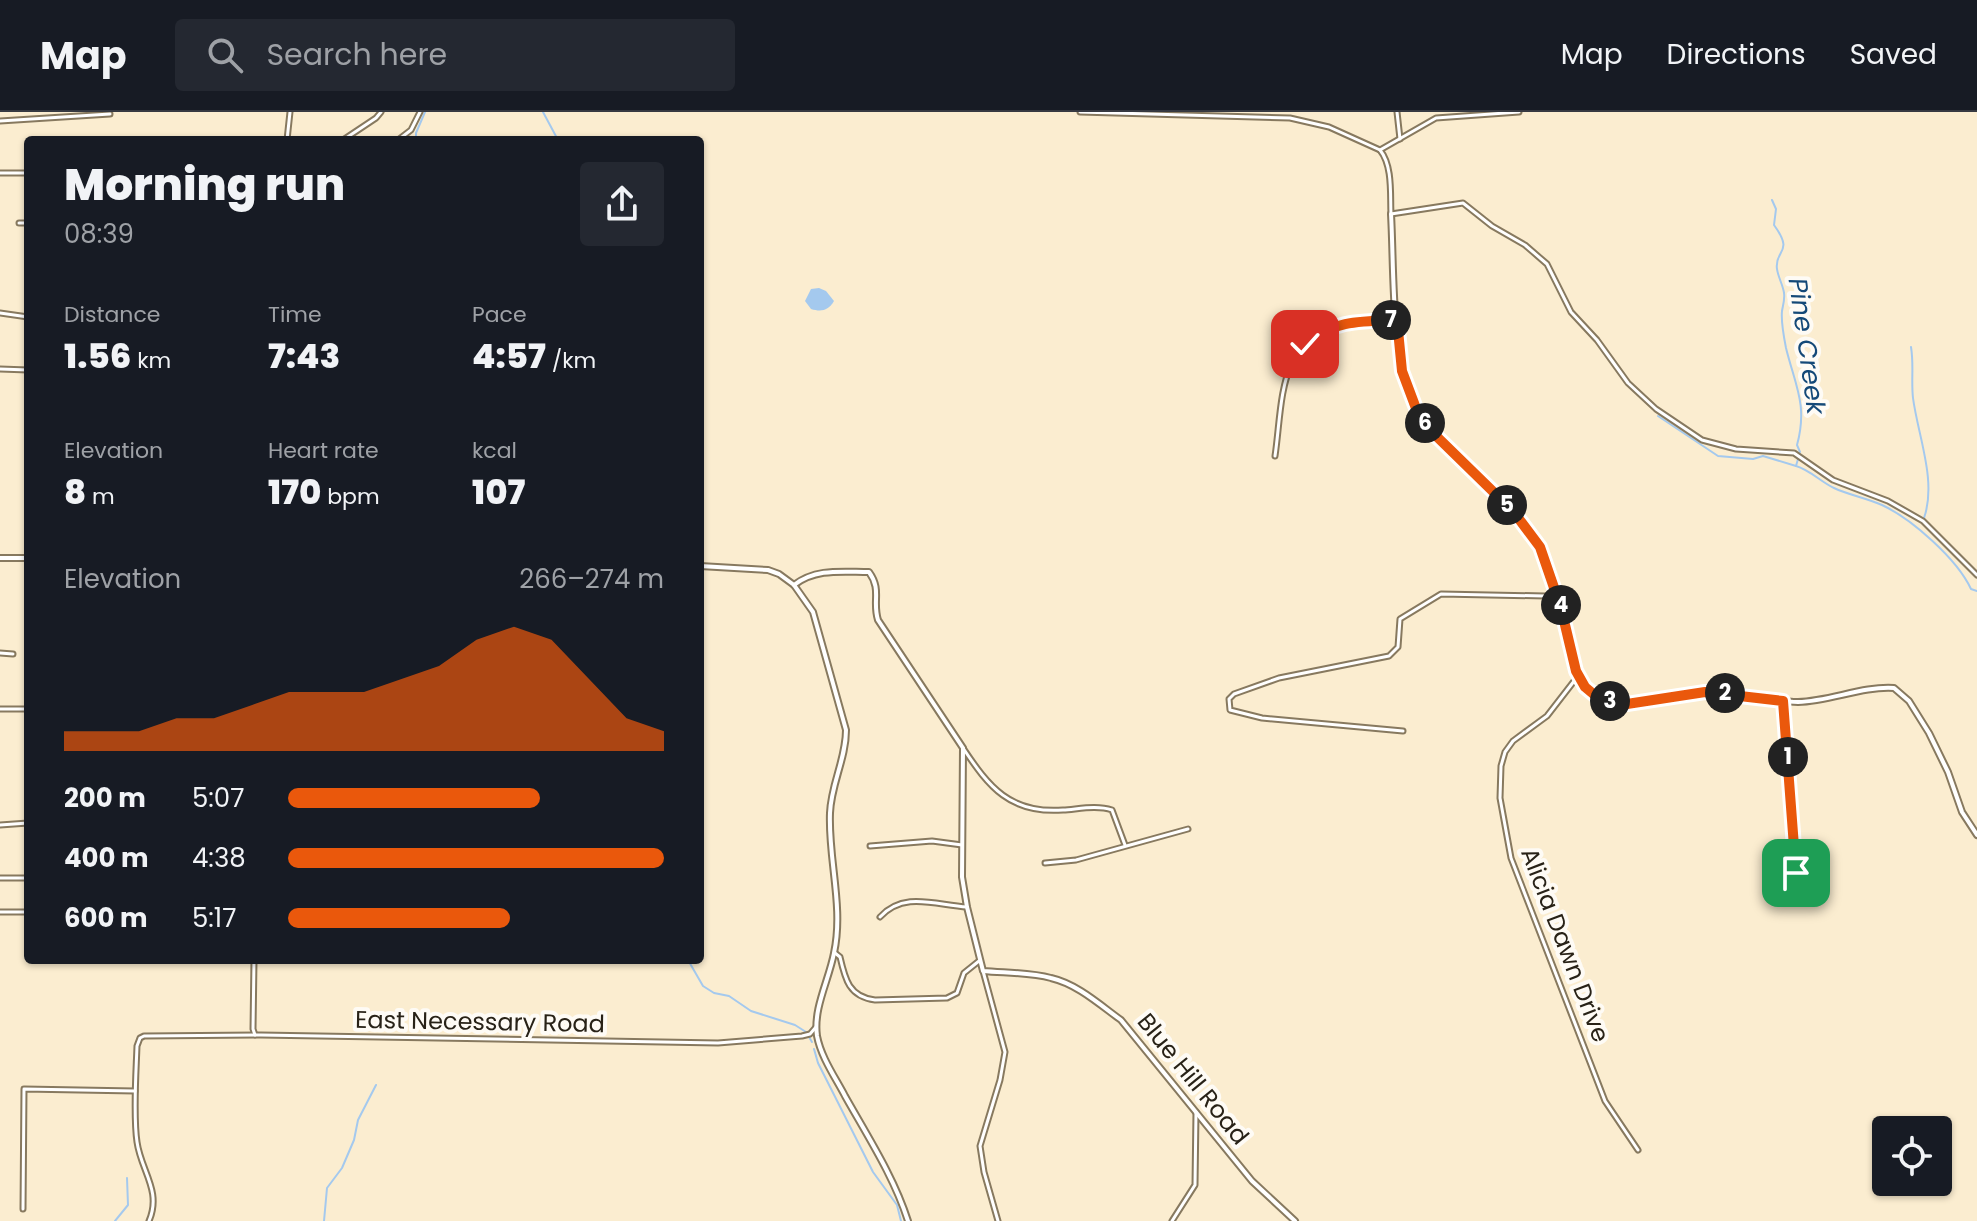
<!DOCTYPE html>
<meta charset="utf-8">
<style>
:root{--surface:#171b24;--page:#242831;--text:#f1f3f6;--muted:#9ea1a6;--line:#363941;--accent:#ea580c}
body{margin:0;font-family:Poppins,sans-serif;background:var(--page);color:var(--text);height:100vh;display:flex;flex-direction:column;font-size:30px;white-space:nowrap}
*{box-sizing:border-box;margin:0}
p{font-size:26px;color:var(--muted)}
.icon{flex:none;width:44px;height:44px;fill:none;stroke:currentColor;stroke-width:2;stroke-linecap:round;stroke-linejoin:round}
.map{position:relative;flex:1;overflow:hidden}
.drawer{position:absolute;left:24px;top:24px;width:680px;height:828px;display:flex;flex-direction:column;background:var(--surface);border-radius:8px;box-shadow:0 2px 6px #0004}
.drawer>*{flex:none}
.tools{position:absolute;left:1872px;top:1004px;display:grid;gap:16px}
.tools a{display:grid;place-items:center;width:80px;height:80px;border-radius:8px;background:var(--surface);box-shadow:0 2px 6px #0004;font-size:40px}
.pin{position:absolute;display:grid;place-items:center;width:68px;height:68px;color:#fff;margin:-34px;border-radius:16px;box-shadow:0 4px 12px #0006}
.km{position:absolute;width:40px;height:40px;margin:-20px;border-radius:50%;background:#222;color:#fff;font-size:22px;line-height:40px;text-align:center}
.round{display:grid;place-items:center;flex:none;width:84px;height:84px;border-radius:8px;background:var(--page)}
.headline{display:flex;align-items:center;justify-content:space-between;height:136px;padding:0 40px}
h1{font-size:44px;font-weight:800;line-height:60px}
.figures{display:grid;grid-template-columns:repeat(3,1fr);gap:12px;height:136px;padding:8px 40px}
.figures div{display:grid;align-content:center}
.figures b{font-size:34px;font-weight:800}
.figures small{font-size:22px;font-weight:400}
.figures p{font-size:22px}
.chart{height:224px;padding:16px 40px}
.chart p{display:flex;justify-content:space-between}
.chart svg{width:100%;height:144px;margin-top:8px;fill:var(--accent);opacity:.7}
ul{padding:0 40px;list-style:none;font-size:26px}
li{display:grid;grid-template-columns:128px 96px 1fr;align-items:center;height:60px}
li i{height:20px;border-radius:10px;background:var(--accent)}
header{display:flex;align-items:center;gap:48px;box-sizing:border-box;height:112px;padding:0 40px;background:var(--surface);border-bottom:2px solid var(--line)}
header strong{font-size:38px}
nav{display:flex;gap:44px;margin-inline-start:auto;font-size:28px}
.search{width:560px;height:72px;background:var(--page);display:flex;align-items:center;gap:20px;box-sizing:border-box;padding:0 28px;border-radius:8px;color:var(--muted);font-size:30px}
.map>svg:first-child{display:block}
</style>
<header>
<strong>Map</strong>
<div class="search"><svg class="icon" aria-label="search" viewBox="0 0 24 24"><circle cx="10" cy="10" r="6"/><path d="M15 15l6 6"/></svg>Search here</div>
<nav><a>Map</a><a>Directions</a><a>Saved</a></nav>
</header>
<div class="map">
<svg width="1977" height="1109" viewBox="0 0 1977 1109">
<rect width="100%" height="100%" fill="#fbedd0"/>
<path fill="#a4c9ee" d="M819,176L826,179L834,189C828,199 821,200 811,197L805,189L811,177Z"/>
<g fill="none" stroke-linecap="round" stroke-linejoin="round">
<g stroke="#a4c9ee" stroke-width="2">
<polyline points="543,0 558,28"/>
<polyline points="416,28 416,21 425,0"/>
<path d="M1772,88L1776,97L1774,113C1795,142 1774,137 1777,157C1778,165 1783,173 1784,181C1785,187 1783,193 1782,199C1781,209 1784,226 1786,236C1795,273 1808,293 1797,333L1800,340"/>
<path d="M1911,235C1914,253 1911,268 1913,286C1918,324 1937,369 1924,406"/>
<polyline points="1658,304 1718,344 1753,347 1763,344 1796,354"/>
<path d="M1798,347L1796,354C1810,358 1821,370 1834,376C1849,383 1866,386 1882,393C1912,407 1957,447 1971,477L1977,479"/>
<polyline points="688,848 703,874 714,881 729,884 751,899 795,913 806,920"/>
<polyline points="809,925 812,930"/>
<polyline points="814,937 818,951 873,1060 897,1093 901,1109"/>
<polyline points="115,1109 128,1093 127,1066"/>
<polyline points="324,1109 327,1076 342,1056 354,1028 358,1008 376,973"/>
</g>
<g stroke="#87795f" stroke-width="7">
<g id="minor">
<polyline points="1080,0 1290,6 1329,15 1380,38 1436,6 1519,0"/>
<polyline points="1397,0 1400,27"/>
<polyline points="0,9 110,2"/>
<polyline points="287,28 290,0"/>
<polyline points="343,28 376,6 381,0"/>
<polyline points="398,28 411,18 420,0"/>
<path d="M1380,38C1393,54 1390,83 1391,102L1463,91L1492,114L1525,133L1547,152L1571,200L1597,228L1628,271L1656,297L1702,328L1736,337L1794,341L1833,368L1888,389L1923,409L1977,463"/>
<polyline points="0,61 28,61"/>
<polyline points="19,111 28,111"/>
<polyline points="0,201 28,205"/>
<polyline points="0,257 28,258"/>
<path d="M1275,344C1283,290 1277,222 1347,210C1363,208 1380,208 1397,208"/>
<polyline points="0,541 13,542"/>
<polyline points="1578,564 1547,604 1513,629 1505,640 1501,654 1500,686 1511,746 1605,989 1638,1038"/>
<polyline points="1783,590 1796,744 1793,774"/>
<polyline points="0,597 28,597"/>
<polyline points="1403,619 1262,606 1230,598 1229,587 1234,582 1279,566 1389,544 1398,535 1400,507 1441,482 1545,484 1557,482"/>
<path d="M963,636C989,675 1010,702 1063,698C1079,697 1097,693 1112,698L1125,733"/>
<polyline points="0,713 28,711"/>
<polyline points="870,734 932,729 962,733"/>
<polyline points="1045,751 1076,748 1188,717"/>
<polyline points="0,766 28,766"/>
<polyline points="0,800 28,800"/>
<path d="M880,805C904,779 935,793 967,795"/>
<path d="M835,841L840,845C845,867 849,885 875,888L947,886L957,881L964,861L979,849"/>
<polyline points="254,848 253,917 255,923"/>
<polyline points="983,859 1005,940 1000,968 980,1034 984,1060 998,1109"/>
<polyline points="23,1097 24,977 135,979"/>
<path d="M149,1109C162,1079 141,1059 137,1030C133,1003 136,962 137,934L140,926L144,924L261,923L718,931L802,924L810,922L816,915"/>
<polyline points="1172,1109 1195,1073 1196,1000"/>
</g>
</g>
<g stroke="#87795f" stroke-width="8">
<g id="tertiary">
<path d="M1391,102C1394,154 1391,236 1410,282C1433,342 1506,376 1539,433C1554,457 1561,491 1567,519C1570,534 1571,553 1579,566C1583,574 1592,582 1601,586C1633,600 1669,583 1702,580C1734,578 1766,590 1798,590C1831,589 1862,574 1894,576L1909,589L1929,621L1948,660L1962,700L1977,723"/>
<polyline points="0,446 28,446"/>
<path d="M700,454L768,458L779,462L794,473L813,500L846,618C846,647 831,672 830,701C828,747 844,795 834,841C829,868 813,896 817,924C821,945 835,965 845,984C868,1025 894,1065 908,1109"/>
<path d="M794,473C816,456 842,460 869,460C882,478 872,489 878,508L963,636L962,765L967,795L983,859C1005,861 1029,860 1051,866C1077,872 1099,892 1121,908L1252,1069L1295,1109"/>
</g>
</g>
<use href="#minor" stroke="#fff" stroke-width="3"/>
<use href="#tertiary" stroke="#fff" stroke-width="4"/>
</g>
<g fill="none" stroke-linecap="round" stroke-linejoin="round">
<g stroke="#fff" stroke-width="16">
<path id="route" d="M1305,232C1332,208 1363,209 1397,208L1402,259L1417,299L1429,317L1513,399L1540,435L1561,496L1576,559L1585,575L1597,585L1614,591L1627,592L1705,580L1783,589L1796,761"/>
</g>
<use href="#route" stroke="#ea580c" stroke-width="10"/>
</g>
<g text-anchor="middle" stroke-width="8" stroke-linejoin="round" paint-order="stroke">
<g font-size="24" fill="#282217" stroke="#fefbf5">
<text transform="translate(1565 833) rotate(69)" y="8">Alicia Dawn Drive</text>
<text transform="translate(480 910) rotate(1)" y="8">East Necessary Road</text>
<text transform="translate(1193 967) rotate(51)" y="8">Blue Hill Road</text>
</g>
<g font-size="26" font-style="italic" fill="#144978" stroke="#fefbf5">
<text transform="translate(1807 234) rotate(82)" y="9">Pine Creek</text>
</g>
</g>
</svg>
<div class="tools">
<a><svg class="icon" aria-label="locate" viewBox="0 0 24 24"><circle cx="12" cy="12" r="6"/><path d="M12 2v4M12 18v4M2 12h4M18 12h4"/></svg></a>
</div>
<div class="pin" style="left:1796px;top:761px;background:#1e9e55"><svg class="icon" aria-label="arrive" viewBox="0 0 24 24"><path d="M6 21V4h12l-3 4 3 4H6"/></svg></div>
<div class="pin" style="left:1305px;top:232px;background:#d93025"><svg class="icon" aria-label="check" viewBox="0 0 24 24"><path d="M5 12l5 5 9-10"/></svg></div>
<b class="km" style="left:1788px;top:645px">1</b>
<b class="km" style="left:1725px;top:581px">2</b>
<b class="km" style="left:1610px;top:589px">3</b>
<b class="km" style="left:1561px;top:493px">4</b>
<b class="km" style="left:1507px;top:393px">5</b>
<b class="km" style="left:1425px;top:311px">6</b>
<b class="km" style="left:1391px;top:208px">7</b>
<section class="drawer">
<div class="headline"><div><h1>Morning run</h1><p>08:39</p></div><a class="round"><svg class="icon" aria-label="share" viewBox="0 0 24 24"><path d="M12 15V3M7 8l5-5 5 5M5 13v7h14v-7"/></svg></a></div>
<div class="figures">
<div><p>Distance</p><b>1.56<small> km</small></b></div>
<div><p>Time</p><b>7:43</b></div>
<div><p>Pace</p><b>4:57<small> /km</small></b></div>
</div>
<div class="figures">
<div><p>Elevation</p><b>8<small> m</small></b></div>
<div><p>Heart rate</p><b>170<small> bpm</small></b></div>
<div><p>kcal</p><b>107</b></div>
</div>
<div class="chart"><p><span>Elevation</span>266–274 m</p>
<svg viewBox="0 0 160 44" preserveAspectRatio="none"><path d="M0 44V38L10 38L20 38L30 34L40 34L50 30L60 26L70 26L80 26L90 22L100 18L110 10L120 6L130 10L140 22L150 34L160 38V44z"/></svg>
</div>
<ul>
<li><b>200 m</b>5:07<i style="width:67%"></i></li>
<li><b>400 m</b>4:38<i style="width:100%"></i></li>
<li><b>600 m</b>5:17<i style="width:59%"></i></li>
</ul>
</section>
</div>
